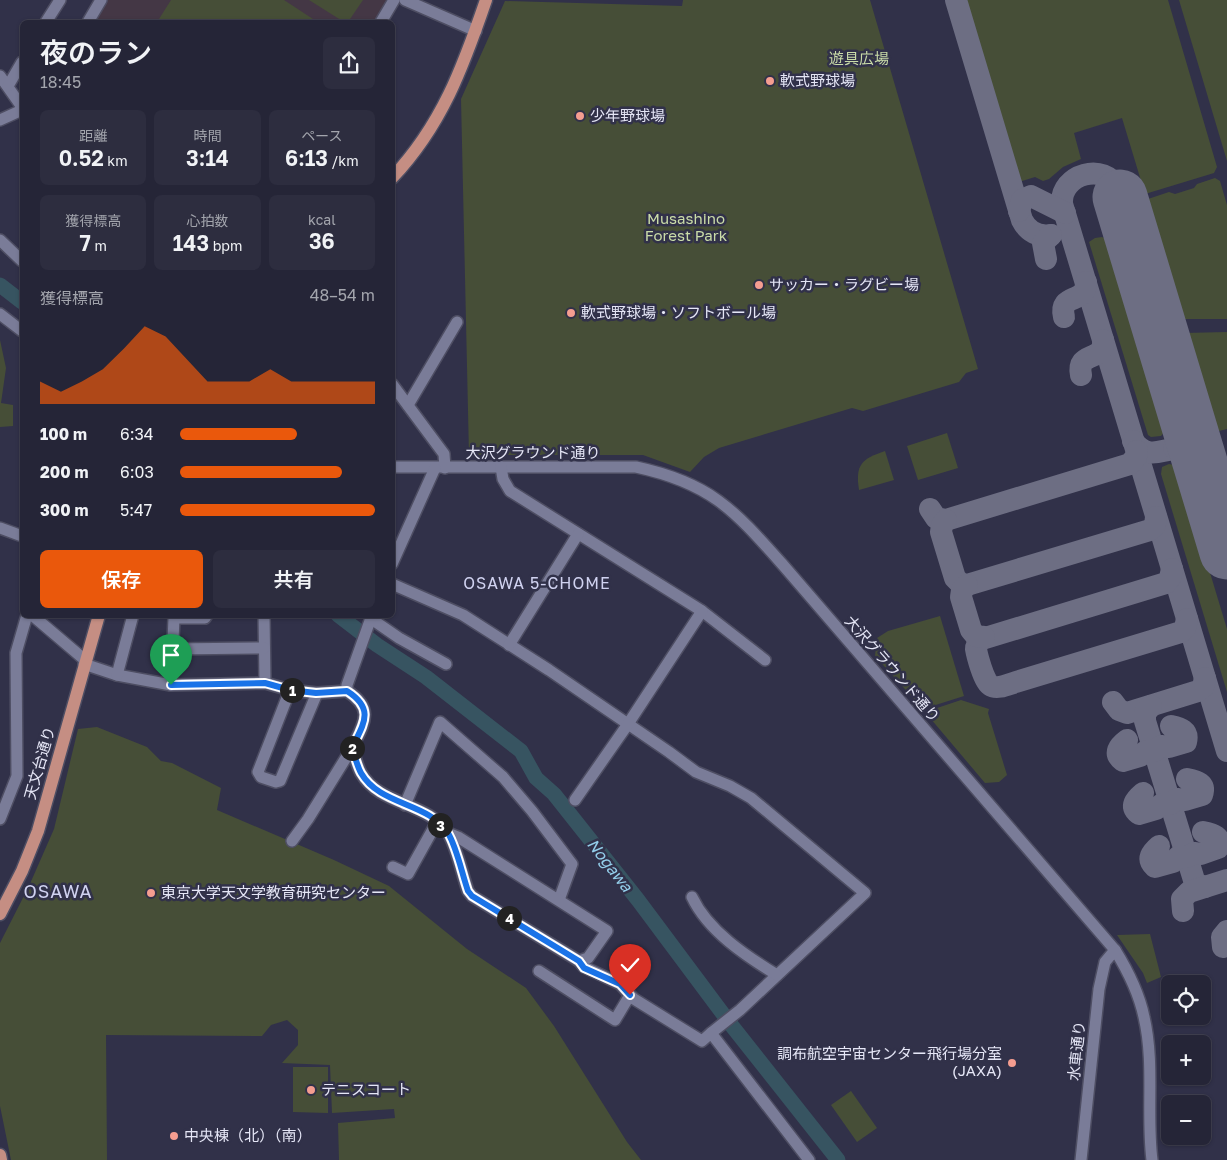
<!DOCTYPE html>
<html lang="ja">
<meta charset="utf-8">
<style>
:root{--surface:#252537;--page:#2d2d3f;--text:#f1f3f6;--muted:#a3a5ad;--line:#424252;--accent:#ea580c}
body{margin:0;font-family:"Golos Text","Noto Sans JP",sans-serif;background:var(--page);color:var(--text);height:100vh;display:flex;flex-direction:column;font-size:19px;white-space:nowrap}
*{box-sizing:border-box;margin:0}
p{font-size:16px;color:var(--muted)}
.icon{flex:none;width:28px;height:28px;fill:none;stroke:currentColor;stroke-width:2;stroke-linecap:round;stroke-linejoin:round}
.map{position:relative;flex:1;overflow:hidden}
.drawer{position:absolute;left:20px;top:20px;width:375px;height:598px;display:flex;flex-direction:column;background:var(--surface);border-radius:8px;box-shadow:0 1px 4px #0004,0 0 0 1px var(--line)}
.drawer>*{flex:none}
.tools{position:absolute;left:1161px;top:975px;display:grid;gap:10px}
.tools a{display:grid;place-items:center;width:50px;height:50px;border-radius:8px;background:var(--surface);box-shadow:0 1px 4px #0004,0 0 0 1px var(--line);font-size:25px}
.pin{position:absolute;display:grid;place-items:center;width:42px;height:42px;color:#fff;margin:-51px -21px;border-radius:50% 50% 50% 0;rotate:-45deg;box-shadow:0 0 5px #0007}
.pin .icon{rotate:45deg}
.km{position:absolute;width:25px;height:25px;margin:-12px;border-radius:50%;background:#222;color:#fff;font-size:14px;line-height:25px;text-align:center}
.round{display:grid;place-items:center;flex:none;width:52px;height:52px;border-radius:8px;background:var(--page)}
.head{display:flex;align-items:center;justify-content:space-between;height:85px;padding:0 20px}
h1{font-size:28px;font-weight:600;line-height:38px}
.figures{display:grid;grid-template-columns:repeat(3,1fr);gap:8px;height:85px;padding:5px 20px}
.figures div{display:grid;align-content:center;border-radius:8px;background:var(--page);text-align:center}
.figures b{font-size:21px;font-weight:600}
.figures small{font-size:14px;font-weight:400}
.figures p{font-size:14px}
.chart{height:140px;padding:10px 20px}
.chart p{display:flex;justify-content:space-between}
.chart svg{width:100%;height:90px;margin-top:5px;fill:var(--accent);opacity:.7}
.cta{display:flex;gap:10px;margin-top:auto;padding:10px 20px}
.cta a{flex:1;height:58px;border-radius:8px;background:var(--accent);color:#fff;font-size:20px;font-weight:600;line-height:58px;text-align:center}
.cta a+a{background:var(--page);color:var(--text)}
ul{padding:0 20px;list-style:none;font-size:16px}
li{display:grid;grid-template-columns:80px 60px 1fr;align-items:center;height:38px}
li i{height:12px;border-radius:6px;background:var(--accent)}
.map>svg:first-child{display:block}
</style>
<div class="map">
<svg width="1227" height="1160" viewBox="0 0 1227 1160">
<rect width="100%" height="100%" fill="#313149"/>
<polygon fill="#443745" points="106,0 389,0 378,18 372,22 92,22"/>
<g fill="#464e37">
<polygon points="171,0 284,0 313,19 311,22 165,22 159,19"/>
<polygon points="309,0 363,0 348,22 344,22"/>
<polygon points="683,0 870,0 978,369 966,373 959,382 863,411 852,408 719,448 704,457 690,472 643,455 469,455 461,99 505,1 682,6"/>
<polygon points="964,0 1168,0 1217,167 1214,173 1145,194 1122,118 1074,133 1081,159 1063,167 1049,179 1043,181 1035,177 1019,182"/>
<polygon points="1179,0 1227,0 1227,161"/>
<polygon points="1215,178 1220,181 1227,205 1227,319 1180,319 1145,200 1169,192 1175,194 1194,188 1197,184"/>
<polygon points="1102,237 1106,239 1166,430 1161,436 1151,437 1148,435 1089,242 1095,238"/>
<polygon points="1227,332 1227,429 1215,432 1184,333"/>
<polygon points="0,340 6,368 1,403 13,405 13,426 0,427"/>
<polygon points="947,433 958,468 918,480 907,446"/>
<path d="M885,451L894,480L859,490C855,464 862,459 885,451Z"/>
<polygon points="1169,464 1174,465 1179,470 1227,629 1227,692 1161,474 1162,467"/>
<polygon points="940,616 964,696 923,709 875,656 877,638 888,631"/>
<polygon points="961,700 989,709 988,713 1007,775 999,782 985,783 925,712"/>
<polygon points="97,727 147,747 161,761 172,763 221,788 217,810 334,860 389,886 467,949 526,988 554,1026 627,1142 641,1160 339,1160 338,1123 395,1118 394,1109 332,1113 330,1065 282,1063 298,1045 298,1030 287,1020 271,1025 262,1036 106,1035 107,1160 11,1160 0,1106 0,943 29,886 54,829 78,729"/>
<polygon points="1150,934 1161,977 1147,983 1143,973 1117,935"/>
<polygon points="293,1067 328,1067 328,1113 293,1112"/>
<polygon points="851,1091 877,1128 857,1142 831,1105"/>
</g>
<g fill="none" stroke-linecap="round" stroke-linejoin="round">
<g stroke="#375461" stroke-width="15">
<polyline points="0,285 22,302"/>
<polyline points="338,615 377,645 426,677 521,751 536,778 554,794 638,900 732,1026 838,1160"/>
</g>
<g stroke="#6d6e83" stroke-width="22">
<path d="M956,0L1022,220C1028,232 1038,237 1051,235"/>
<path d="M1118,189C1105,161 1060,174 1062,204L1227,751"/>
<polyline points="1019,211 1022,200 1031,196 1065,213"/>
<polyline points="1046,259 1043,243 1051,235"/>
<path d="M1064,317C1058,292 1087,305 1086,282"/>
<path d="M1081,375C1076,350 1105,363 1103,340"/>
<path d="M1133,441C1157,471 1172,429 1200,463"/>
<path d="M1174,448C1184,440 1189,431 1187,418"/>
<polyline points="930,509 936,518 946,520 1130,464 1136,457 1137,451"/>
<polyline points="946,520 942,525 941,532 955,578 960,583 967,585 1150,530 1155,525 1156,517"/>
<path d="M1172,569L1170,578L1166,583L982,639C979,642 976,644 976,649C977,655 984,682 990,685C997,690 1009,684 1016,682L1181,632L1185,628L1187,619"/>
<polyline points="967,585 962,590 961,597 971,630 976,636 984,637"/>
<polyline points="1113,702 1119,710 1127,713 1198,691 1203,687 1205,678"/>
<polyline points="1151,706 1145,713 1145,721 1194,880 1197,884 1205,887"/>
<path d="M1127,740C1119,746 1113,753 1123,761L1140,756L1146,751H1154L1161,746L1169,747L1186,742C1189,730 1180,728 1171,726"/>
<path d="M1143,793C1136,799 1129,806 1139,814L1156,809L1162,804H1170L1177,799L1185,800L1202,795C1206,783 1197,781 1187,779"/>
<path d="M1159,846C1152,852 1146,859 1155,867L1173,862L1178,857H1187L1194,853L1201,854L1218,848C1222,836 1213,834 1203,832"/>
<polyline points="1183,911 1182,899 1189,892 1227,880"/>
<polyline points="1223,947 1222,937 1227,931"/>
</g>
<polyline stroke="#6d6e83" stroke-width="55" points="1120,197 1227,552"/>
<g stroke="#4e4e63" stroke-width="14">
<g id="minor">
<polyline points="405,0 476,31"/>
<polyline points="46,22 60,0"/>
<polyline points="88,22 101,0"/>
<polyline points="381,22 394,0"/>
<polyline points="0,76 22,107"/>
<polyline points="8,86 22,62"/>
<polyline points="0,120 22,110"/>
<polyline points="0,240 22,261"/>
<polyline points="0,314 22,331"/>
<polyline points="392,384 444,454 445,468"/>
<polyline points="408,405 457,322"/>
<path d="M392,467H636C711,483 734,510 783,565L1115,950C1128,971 1139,993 1144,1017C1155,1064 1146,1113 1152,1160"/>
<polyline points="501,467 503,479 510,491 702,611 765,660"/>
<polyline points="0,528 22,536"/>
<polyline points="392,564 435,468"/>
<polyline points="392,584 463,615 549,670 669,752 696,772 730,786 751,798 865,893 740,1010 711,1033"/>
<polyline points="32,615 85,660"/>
<polyline points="264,615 265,683"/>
<polyline points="370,618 399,638 446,664"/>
<polyline points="509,645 578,534"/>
<polyline points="173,649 264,648"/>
<path d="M84,664L117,675L171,685L265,683L290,690L317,693L347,691C375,709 364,723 352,748C355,756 357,766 361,773C380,806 428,802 448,833C457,848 462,874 468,891L472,896L579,961L584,967L620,984L634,999L702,1041L711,1033L809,1160"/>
<polyline points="117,675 133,615"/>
<polyline points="171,685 174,618 205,618 207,615"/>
<polyline points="290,690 258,772 261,777 276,782 280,781 317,693"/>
<polyline points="347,691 347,685 372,615"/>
<polyline points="575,800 628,724 702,611"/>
<polyline points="405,805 440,722 503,777 532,811 572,864 559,900"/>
<polyline points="0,819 17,776 16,653 27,615"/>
<polyline points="448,833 458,837 607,931 588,958 579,961"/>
<polyline points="292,841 308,819 352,748"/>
<polyline points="393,867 408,874 437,822"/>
<path d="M692,897C708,931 746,956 777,975"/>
<polyline points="539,971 615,1020 630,995"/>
<polyline points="1081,1160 1099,989 1105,962 1115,950"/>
</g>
</g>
<g stroke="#4e4e63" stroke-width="15">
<g id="major">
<path d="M392,178C442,125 463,67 486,0"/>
<polyline points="0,914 22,871 38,831 99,615"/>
<polyline points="0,1155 1,1160"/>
</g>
</g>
<use href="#minor" stroke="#7a7c98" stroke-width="11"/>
<use href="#major" stroke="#c58e83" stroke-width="12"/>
</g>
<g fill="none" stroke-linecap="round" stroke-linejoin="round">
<g stroke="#fff" stroke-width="10">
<path id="route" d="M171,685L265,683L290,690L316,693L347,691C375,709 364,723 352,748C355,756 357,766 361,773C380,806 428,802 448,833C457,848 462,874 468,891L472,896L579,961L584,968L620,984L630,995"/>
</g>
<use href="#route" stroke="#1a73e8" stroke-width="6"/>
</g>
<g fill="#f59d90" stroke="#313149" stroke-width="2">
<circle cx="770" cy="81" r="5"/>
<circle cx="580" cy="116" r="5"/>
<circle cx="759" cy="285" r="5"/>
<circle cx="571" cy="313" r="5"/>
<circle cx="151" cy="893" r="5"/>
<circle cx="1012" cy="1063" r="5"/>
<circle cx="311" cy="1090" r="5"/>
<circle cx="174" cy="1136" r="5"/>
</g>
<g text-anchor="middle" stroke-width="5" stroke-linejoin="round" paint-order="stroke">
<g font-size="15" fill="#cadca8" stroke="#313149">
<text x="859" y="64">遊具広場</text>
<text x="686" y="224">Musashino<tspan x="686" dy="17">Forest Park</tspan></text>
</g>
<g font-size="15" fill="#e5e6f6" stroke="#313149" text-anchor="start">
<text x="780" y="86">軟式野球場</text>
<text x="590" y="121">少年野球場</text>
<text x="769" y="290">サッカー・ラグビー場</text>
<text x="581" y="318">軟式野球場・ソフトボール場</text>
<text x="161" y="898">東京大学天文学教育研究センター</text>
<text x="1002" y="1059" text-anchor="end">調布航空宇宙センター飛行場分室<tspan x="1002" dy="17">(JAXA)</tspan></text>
<text x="321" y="1095">テニスコート</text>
<text x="184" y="1141">中央棟（北）（南）</text>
</g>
<g font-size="15" fill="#e5e6f6" stroke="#313149">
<text x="533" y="458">大沢グラウンド通り</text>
<text transform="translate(892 669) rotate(49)" y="5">大沢グラウンド通り</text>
<text transform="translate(40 763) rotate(-74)" y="5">天文台通り</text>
<text transform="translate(1077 1051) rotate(-84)" y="5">水車通り</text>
</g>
<g font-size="16" letter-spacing="1" fill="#d0d2f0" stroke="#313149">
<text x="537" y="589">OSAWA 5-CHOME</text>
</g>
<g font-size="16" font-style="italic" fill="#93cde9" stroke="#313149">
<text transform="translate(610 865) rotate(52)" y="6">Nogawa</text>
</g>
<g font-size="18" letter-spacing="1" fill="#d0d2f0" stroke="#313149">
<text x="58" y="898">OSAWA</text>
</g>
</g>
</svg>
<div class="tools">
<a><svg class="icon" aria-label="locate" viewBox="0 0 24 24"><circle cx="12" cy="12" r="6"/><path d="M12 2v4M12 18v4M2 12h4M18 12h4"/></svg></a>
<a>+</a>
<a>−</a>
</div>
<div class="pin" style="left:171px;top:685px;background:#1e9e55"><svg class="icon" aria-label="arrive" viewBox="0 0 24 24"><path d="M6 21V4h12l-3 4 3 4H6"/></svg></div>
<div class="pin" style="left:630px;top:995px;background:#d93025"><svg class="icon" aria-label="check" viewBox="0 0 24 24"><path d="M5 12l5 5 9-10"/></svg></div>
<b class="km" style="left:292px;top:690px">1</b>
<b class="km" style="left:352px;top:748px">2</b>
<b class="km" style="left:440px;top:825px">3</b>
<b class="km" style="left:509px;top:918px">4</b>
<section class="drawer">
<div class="head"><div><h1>夜のラン</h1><p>18:45</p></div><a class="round"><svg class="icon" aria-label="share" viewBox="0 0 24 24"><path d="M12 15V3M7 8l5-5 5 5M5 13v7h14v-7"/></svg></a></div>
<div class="figures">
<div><p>距離</p><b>0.52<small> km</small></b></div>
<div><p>時間</p><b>3:14</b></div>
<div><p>ペース</p><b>6:13<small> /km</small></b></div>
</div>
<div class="figures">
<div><p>獲得標高</p><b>7<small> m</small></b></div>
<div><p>心拍数</p><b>143<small> bpm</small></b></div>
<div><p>kcal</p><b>36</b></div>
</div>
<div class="chart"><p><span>獲得標高</span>48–54 m</p>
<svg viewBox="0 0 160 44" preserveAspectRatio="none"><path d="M0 44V33L10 38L20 33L30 27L40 17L50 6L60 11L70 22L80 33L90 33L100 33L110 27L120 33L130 33L140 33L150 33L160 33V44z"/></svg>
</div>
<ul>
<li><b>100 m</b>6:34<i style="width:60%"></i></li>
<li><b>200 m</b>6:03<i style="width:83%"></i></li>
<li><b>300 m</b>5:47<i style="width:100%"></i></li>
</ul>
<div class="cta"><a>保存</a><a>共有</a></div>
</section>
</div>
